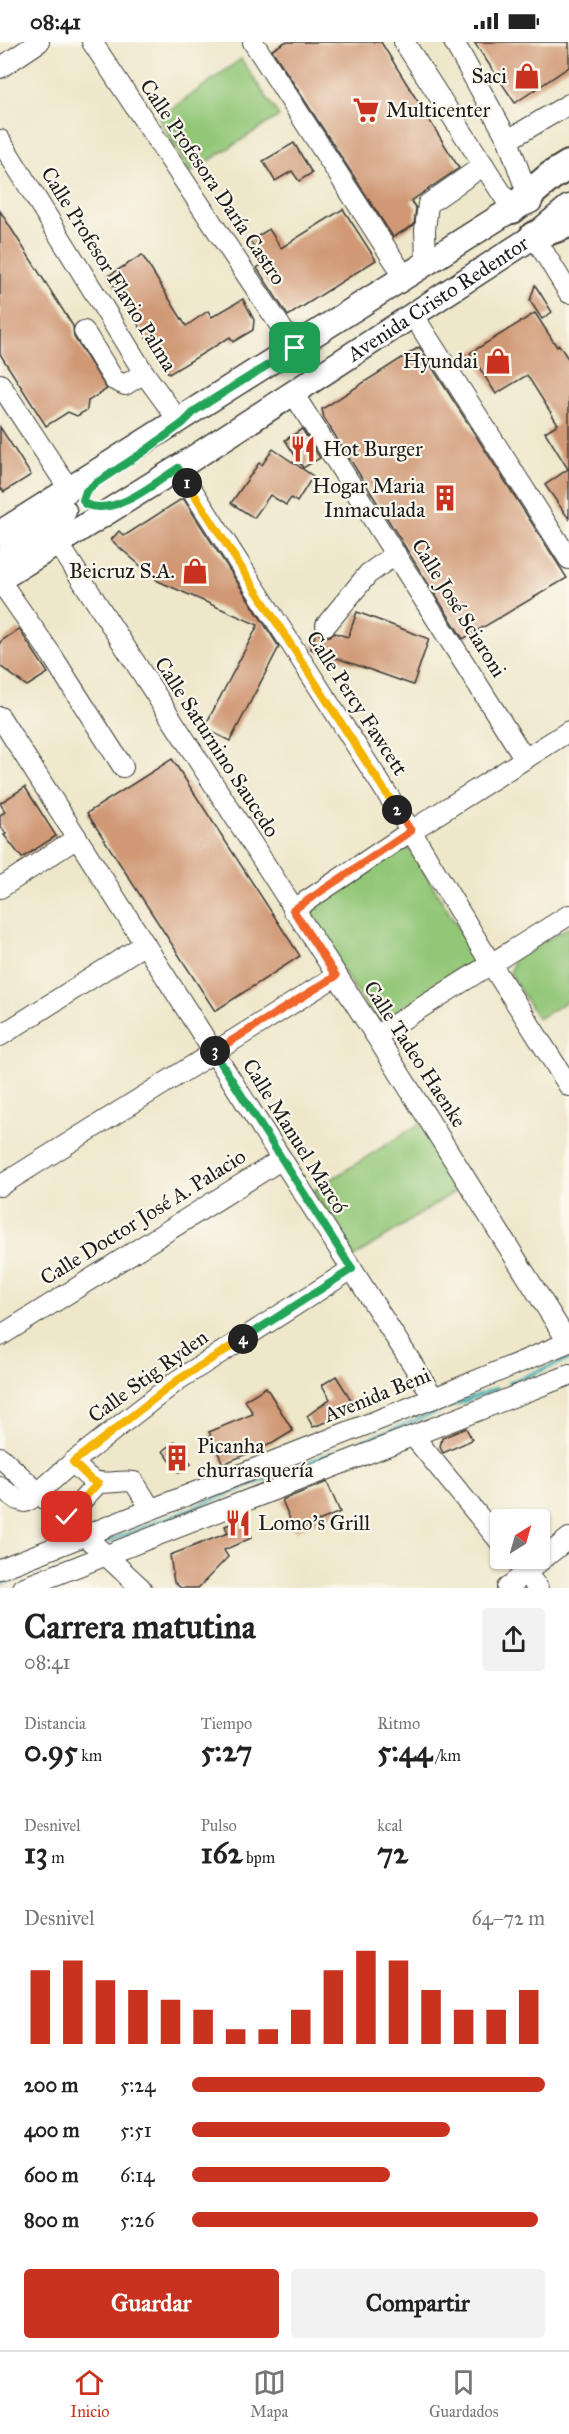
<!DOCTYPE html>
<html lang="es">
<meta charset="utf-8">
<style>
:root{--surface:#fff;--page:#f2f2f2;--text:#222;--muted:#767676;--line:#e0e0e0;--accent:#c8321e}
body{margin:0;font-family:"IM FELL Great Primer",serif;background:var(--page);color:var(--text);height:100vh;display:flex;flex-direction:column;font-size:22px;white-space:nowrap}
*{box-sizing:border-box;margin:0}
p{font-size:20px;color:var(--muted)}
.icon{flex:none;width:33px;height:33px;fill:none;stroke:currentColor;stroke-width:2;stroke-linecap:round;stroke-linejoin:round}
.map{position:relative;height:1546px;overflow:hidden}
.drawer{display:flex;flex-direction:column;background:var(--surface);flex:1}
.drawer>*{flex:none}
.needle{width:39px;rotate:37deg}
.tools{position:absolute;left:490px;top:1467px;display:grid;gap:12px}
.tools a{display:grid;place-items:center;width:60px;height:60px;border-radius:6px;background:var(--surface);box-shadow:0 2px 4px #0004;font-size:30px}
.pin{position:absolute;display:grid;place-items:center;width:51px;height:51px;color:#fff;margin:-26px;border-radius:12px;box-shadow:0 3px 9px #0006}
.km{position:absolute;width:30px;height:30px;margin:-15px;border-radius:50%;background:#222;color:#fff;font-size:16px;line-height:30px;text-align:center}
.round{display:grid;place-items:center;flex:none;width:63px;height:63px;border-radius:6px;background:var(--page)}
.headline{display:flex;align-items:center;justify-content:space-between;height:102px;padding:0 24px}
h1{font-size:33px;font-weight:700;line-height:45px}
.stats{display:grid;grid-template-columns:repeat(3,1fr);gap:9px;height:102px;padding:6px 24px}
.stats div{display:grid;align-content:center}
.stats b{font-size:30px;font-weight:700}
.stats small{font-size:16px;font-weight:400}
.stats p{font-size:16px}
.chart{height:168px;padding:12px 24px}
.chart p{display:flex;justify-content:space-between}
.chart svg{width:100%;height:108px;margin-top:6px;stroke:var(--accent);stroke-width:6}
.action{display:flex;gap:12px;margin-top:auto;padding:12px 24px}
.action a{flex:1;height:69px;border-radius:6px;background:var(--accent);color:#fff;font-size:24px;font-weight:700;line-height:69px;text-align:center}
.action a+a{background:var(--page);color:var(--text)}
ul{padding:0 24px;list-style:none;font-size:20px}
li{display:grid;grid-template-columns:96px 72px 1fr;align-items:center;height:45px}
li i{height:15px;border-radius:8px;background:var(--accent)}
.status{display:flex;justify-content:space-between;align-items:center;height:42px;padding:0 30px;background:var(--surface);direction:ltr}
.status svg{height:16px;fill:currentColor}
.tabs{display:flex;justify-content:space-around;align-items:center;height:84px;border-top:2px solid var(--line);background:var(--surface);font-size:16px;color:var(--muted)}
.tabs a{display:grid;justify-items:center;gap:3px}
.tabs .active{color:var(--accent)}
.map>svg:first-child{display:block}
</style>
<div class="status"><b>08:41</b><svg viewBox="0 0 49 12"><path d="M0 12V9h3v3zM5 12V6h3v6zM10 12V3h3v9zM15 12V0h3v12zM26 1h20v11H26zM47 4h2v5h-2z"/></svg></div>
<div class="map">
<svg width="569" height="1546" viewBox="0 0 569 1546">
<rect width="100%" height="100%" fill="#fbf7ec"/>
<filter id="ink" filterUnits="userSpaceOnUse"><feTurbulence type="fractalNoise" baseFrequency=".0167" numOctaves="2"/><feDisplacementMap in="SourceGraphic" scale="12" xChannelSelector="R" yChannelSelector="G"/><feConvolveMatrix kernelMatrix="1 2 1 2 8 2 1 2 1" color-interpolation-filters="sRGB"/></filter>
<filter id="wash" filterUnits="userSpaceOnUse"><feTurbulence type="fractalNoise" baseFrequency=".008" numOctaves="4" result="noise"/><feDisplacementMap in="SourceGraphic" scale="24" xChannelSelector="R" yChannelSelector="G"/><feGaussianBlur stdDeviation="1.35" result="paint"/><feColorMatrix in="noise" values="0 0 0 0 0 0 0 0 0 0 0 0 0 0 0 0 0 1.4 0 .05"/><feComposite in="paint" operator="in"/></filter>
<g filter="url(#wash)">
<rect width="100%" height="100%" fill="#eee7ca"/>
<g fill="#93c778" stroke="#58724a" stroke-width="1.5">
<polygon points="241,17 279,74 190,131 159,76"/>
<polygon points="406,803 414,812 479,921 382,983 377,981 308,875 310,866"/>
<polygon points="569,885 569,958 538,977 510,932 514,916"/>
<polygon points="422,1080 462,1145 354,1215 313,1149"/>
</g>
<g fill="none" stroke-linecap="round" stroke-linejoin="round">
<g stroke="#3eafb6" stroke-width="4">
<polyline points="509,1341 569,1317"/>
<polyline points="104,1501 497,1346"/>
<polyline points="0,1542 88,1507"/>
</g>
</g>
<g id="blocks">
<g fill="#d09875">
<polygon points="285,0 381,0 459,126 411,159 416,166 414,183 393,195 272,8"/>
<polygon points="474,0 569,0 569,25 515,61"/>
<polygon points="294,101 312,131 299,139 292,129 275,139 263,119"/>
<polygon points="343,167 376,218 288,274 257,226 264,221 250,199 269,187 281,206"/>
<polygon points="0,169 73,284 74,295 107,347 88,359 87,368 77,374 68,370 46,384 0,312"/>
<polygon points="142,213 186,284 208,269 212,275 243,257 254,278 253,288 233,300 230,295 169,332 108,234"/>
<polygon points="535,243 552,270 542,277 530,259"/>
<polygon points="535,271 557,305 559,303 569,318 569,477 545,443 568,427 545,390 558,382 527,333 496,352 470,311"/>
<polygon points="419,305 567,536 463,597 324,376 322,367"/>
<polygon points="0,385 31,433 4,450 0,445"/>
<polygon points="302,387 320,416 303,426 285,398"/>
<polygon points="273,407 313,434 297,460 291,456 286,463 270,453 254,476 231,461 259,421 262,423"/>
<polygon points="183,456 279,605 230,699 204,686 258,583 158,539 111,498 119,489 124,494"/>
<polygon points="357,570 429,597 413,643 311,607 316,589 323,595 330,594 335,591 348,595"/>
<polygon points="19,587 48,631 27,644 0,624 0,600"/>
<polygon points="172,717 300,914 215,969 87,771"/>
<polygon points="25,745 56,794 22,816 4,793 6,792 0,783 0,773 5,770 0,761"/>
<polygon points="336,1334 355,1364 335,1377 313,1385 307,1374 330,1357 322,1343"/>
<polygon points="266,1345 293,1389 273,1401 223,1422 209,1390 253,1372 245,1358"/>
<polygon points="466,1386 472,1398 443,1411 440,1405 442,1396"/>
<polygon points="175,1400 191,1422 179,1431 163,1409"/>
<polygon points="327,1440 340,1470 295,1489 282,1458"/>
<polygon points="243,1477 251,1496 224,1508 228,1515 198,1546 181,1546 174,1540 170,1513 228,1491 225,1484"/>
</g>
</g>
</g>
<g filter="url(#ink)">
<use href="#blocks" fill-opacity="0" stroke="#3c3a36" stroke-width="1.5"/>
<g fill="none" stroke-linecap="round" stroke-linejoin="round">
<g stroke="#3c3a36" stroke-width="22">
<g id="minor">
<polyline points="92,0 295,306"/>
<polyline points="253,0 404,234"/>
<polyline points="404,0 512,167"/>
<polyline points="454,0 508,98 528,154"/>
<polyline points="0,26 39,0"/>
<polyline points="0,98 144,331 179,379"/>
<polyline points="508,98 569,62"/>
<polyline points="534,194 569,251"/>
<polyline points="426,221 425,188 428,162 484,123"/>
<polyline points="413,273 569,517"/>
<polyline points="84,289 114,338 125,343 144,331"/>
<polyline points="0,342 69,447"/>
<polyline points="293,351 525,717"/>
<polyline points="178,426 411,789 491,922 569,1044"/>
<polyline points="58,501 376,994 568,1300"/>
<polyline points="0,539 51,612 123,725"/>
<polyline points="326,583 368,532 396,512"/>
<polyline points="0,675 434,1356"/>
<polyline points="0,846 77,796"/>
<polyline points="293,868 411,789 569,689"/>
<polyline points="0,994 145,902"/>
<polyline points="376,994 569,873"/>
<polyline points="0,1144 336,934"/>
<polyline points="0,1294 282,1117"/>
<polyline points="414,1395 501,1501"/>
<polyline points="0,1415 141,1546"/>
<path d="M73,1420C79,1425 84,1433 91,1437C102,1445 121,1437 134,1440L151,1467"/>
<polyline points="0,1445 18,1458 25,1460 31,1457 73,1420 178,1338 352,1227"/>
<polyline points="67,1475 98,1441"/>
<polyline points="514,1516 538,1546"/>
<polyline points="0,1527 434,1356 569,1300"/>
<polyline points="22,1546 569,1333"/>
<polyline points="507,1546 569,1496"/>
</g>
</g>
<g stroke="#3c3a36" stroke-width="27">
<g id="major">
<path d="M0,491C171,383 341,274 512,167L530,159"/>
<polyline points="0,519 26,497 60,476 64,469 58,462 51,462 40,467"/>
<path id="s1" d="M0,537L178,426L534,194L569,165"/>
</g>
</g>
<g stroke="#3c3a36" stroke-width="32">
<g id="highway">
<polyline points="512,167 551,134 569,123"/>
<polyline points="534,194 569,181"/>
</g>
</g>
<use href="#minor" stroke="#fff" stroke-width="20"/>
<use href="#major" stroke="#fff" stroke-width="24"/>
<use href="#highway" stroke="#fff" stroke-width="28"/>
</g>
</g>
<g fill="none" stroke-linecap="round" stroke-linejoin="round" filter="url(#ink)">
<g stroke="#fff" stroke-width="12">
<path id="split-1" d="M187,441L178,426C153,442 116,475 85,462L83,458L86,449L96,441L142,411L183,381L196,368L295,306"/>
</g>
<g stroke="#fff" stroke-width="12">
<polyline id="split-2" points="187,441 397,768"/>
</g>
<g stroke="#fff" stroke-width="12">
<polyline id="split-3" points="215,1009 336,934 293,868 411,789 397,768"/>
</g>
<g stroke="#fff" stroke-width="12">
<polyline id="split-4" points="215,1009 214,1010 352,1227 243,1297"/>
</g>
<g stroke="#fff" stroke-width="12">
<polyline id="split-5" points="67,1475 98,1441 90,1437 73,1420 178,1338 243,1297"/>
</g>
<use href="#split-1" stroke="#22a559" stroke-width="8"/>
<use href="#split-2" stroke="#f5b400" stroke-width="8"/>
<use href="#split-3" stroke="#f0652b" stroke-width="8"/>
<use href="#split-4" stroke="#22a559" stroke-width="8"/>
<use href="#split-5" stroke="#f5b400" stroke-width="8"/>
</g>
<defs>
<g id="shop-bare" transform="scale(2.07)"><path d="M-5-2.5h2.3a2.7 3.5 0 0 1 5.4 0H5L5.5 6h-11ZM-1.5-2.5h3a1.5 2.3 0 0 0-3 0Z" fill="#c8321e" stroke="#fbf7ec" stroke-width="2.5" paint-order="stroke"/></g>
<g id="supermarket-bare" transform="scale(2.07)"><path d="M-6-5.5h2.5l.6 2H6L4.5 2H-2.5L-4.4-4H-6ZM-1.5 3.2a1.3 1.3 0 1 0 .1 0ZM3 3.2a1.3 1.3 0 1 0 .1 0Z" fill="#c8321e" stroke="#fbf7ec" stroke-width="2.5" paint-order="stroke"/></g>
<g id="restaurant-bare" transform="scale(2.07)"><path d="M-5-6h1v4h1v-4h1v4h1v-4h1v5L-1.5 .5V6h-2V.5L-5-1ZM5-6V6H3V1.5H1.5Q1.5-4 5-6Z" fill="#c8321e" stroke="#fbf7ec" stroke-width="2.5" paint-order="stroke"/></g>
<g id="building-bare" transform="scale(2.07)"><path d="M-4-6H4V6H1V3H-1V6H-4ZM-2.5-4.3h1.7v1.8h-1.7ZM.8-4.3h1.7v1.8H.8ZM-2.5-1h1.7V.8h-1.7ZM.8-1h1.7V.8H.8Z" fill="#c8321e" stroke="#fbf7ec" stroke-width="2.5" paint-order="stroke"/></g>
</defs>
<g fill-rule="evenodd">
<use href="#shop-bare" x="527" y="34"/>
<use href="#supermarket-bare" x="366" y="68"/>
<use href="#shop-bare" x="498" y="319"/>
<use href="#restaurant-bare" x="303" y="407"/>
<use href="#building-bare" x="445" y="456"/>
<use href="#shop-bare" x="195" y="529"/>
<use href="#building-bare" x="177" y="1416"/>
<use href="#restaurant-bare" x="238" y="1481"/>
</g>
<g text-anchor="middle" stroke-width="4.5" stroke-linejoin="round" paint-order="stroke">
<g font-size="21" fill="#1c1c1c" stroke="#fbf7ec" text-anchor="end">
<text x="507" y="41">Saci</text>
<text x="386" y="75" text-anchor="start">Multicenter</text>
<text x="478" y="326">Hyundai</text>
<text x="323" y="414" text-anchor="start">Hot Burger</text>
<text x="425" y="451">Hogar Maria<tspan x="425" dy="24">Inmaculada</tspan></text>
<text x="175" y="536">Beicruz S.A.</text>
<text x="197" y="1411" text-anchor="start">Picanha<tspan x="197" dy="24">churrasquería</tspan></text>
<text x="258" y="1488" text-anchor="start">Lomo's Grill</text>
</g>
<g font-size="21" fill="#1c1c1c" stroke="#fbf7ec">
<text transform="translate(213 140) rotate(56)" y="7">Calle Profesora Daría Castro</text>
<text transform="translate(109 227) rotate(58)" y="7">Calle Profesor Flavio Palma</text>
<text dy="7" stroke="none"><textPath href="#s1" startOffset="520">Avenida Cristo Redentor</textPath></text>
<text transform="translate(459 566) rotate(58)" y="7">Calle José Sciaroni</text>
<text transform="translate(357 661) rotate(57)" y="7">Calle Percy Fawcett</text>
<text transform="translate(217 705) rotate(57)" y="7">Calle Saturnino Saucedo</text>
<text transform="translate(415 1012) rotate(57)" y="7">Calle Tadeo Haenke</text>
<text transform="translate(295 1094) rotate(58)" y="7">Calle Manuel Marcó</text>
<text transform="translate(143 1175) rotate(-32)" y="7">Calle Doctor José A. Palacio</text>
<text transform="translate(148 1334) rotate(-36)" y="7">Calle Stig Ryden</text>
<text transform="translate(377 1353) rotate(-22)" y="7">Avenida Beni</text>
</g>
</g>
</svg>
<div class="tools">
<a><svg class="needle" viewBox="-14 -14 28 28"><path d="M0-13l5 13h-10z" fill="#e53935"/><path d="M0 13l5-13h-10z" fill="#767676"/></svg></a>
</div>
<div class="pin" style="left:295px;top:306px;background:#1e9e55"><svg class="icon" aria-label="arrive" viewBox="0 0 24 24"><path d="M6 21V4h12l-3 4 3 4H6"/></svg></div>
<div class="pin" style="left:67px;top:1475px;background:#d93025"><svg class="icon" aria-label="check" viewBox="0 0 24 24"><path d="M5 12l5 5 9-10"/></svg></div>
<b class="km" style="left:187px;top:441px">1</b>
<b class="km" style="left:397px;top:768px">2</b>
<b class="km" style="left:215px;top:1009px">3</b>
<b class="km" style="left:243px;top:1297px">4</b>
</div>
<section class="drawer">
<div class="headline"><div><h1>Carrera matutina</h1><p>08:41</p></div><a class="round"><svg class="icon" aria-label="share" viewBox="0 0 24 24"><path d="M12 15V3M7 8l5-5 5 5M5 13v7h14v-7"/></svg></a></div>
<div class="stats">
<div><p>Distancia</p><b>0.95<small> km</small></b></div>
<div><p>Tiempo</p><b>5:27</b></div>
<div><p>Ritmo</p><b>5:44<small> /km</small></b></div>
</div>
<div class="stats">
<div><p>Desnivel</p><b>13<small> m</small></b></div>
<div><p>Pulso</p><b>162<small> bpm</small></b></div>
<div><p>kcal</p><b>72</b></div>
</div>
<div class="chart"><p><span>Desnivel</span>64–72 m</p>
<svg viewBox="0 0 160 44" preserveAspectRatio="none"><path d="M5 44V14M15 44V10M25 44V18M35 44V22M45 44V26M55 44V30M65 44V38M75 44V38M85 44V30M95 44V14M105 44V6M115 44V10M125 44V22M135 44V30M145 44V30M155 44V22"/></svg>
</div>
<ul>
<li><b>200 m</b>5:24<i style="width:100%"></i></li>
<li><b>400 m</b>5:51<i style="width:73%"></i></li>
<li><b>600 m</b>6:14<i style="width:56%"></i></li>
<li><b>800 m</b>5:26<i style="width:98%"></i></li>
</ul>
<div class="action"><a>Guardar</a><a>Compartir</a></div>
</section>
<nav class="tabs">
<a class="active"><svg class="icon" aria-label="home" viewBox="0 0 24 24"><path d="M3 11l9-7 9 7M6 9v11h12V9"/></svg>Inicio</a>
<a><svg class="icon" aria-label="map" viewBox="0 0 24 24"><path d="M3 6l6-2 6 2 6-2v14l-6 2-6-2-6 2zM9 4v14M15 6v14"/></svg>Mapa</a>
<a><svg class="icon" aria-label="saved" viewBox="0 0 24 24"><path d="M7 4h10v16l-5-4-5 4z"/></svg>Guardados</a>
</nav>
